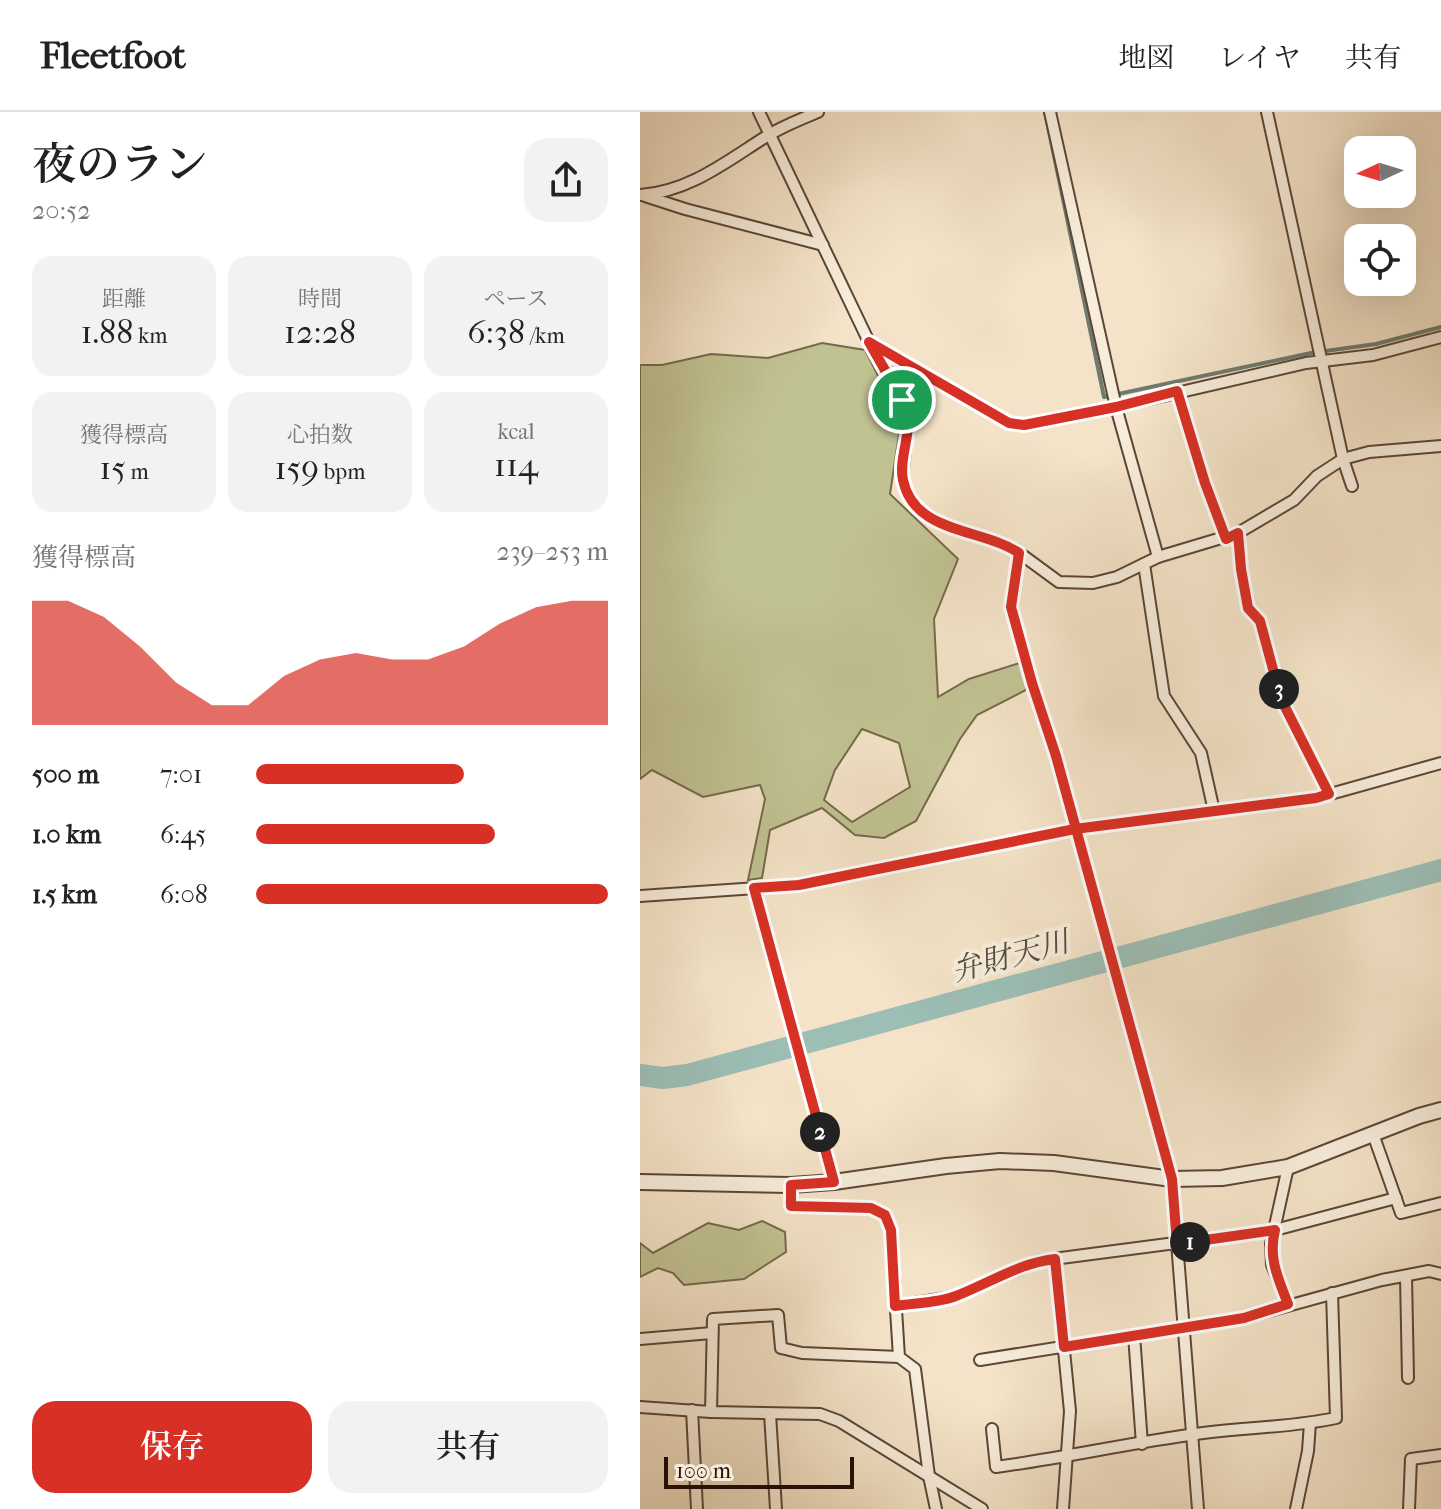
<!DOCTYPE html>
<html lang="ja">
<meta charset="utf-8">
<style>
:root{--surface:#fff;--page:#f2f2f2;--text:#222;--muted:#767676;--line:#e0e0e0;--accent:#d93025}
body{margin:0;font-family:"IM FELL French Canon","Noto Serif JP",serif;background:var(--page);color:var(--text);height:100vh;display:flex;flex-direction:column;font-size:30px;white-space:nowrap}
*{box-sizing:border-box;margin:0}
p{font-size:26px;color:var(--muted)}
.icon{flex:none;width:44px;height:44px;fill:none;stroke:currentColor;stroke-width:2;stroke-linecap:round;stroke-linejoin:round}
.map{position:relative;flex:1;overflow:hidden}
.side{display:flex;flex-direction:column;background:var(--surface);width:640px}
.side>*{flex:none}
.needle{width:52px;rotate:266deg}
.buttons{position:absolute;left:704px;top:24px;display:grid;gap:16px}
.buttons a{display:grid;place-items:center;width:72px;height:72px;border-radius:16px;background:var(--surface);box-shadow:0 8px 32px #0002;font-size:40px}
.scale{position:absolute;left:24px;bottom:20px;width:190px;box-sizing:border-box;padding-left:8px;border:4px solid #291207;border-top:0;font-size:22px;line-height:28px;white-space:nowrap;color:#291207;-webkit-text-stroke:6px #f8eddb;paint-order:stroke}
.pin{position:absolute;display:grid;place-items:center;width:68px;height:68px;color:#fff;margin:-34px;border:4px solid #fff;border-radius:50%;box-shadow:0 2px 8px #0007}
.km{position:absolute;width:40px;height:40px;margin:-20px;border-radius:50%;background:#222;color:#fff;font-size:22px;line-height:40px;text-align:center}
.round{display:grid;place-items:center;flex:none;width:84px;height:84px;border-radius:24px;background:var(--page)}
.headline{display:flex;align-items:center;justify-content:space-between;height:136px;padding:0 32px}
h1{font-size:44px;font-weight:600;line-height:60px}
.metrics{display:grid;grid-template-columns:repeat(3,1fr);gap:12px;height:136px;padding:8px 32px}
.metrics div{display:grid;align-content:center;border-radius:20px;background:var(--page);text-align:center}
.metrics b{font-size:34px;font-weight:600}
.metrics small{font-size:22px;font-weight:400}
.metrics p{font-size:22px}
.chart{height:224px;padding:16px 32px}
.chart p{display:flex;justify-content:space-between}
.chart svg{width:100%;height:144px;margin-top:8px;fill:var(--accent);opacity:.7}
.primary-button{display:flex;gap:16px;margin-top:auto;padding:16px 32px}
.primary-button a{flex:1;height:92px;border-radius:24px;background:var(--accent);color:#fff;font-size:32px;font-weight:600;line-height:92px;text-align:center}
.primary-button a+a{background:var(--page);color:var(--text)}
ul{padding:0 32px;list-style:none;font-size:26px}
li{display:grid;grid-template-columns:128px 96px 1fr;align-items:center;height:60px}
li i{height:20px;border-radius:10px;background:var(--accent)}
header{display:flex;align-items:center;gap:48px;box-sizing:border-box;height:112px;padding:0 40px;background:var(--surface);border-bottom:2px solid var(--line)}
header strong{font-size:38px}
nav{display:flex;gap:44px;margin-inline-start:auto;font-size:28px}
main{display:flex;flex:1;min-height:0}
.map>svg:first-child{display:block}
</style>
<header>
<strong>Fleetfoot</strong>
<nav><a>地図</a><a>レイヤ</a><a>共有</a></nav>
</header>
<main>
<section class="side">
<div class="headline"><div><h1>夜のラン</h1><p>20:52</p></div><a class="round"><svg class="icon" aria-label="share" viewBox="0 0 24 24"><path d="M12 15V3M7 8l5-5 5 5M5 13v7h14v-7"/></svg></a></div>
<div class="metrics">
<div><p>距離</p><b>1.88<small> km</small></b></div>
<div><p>時間</p><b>12:28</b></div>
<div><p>ペース</p><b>6:38<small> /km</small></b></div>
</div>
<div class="metrics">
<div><p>獲得標高</p><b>15<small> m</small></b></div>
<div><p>心拍数</p><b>159<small> bpm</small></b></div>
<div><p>kcal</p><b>114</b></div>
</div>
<div class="chart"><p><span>獲得標高</span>239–253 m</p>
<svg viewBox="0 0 160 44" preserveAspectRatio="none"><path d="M0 44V6L10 6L20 11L30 20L40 31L50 38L60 38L70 29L80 24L90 22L100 24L110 24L120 20L130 13L140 8L150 6L160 6V44z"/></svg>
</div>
<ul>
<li><b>500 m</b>7:01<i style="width:59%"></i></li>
<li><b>1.0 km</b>6:45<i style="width:68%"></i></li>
<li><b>1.5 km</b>6:08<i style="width:100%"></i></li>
</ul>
<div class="primary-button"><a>保存</a><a>共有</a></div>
</section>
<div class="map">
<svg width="801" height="1397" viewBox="0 0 801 1397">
<rect width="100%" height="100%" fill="#f4e3c8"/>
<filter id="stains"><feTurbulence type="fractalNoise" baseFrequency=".0025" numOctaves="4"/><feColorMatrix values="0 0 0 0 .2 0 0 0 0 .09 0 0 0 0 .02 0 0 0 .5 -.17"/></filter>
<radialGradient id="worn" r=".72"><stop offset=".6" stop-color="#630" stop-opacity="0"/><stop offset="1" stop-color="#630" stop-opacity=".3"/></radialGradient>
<g fill="#c1c292" stroke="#756a4c" stroke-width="2" fill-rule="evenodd">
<path d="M182,231L225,238L261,309L250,382L318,447L294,507L298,585L329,567L386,549V578L337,603L320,627L276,709L244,726L215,723L182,696L130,718L122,766L108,768L125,687L120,673L63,685L12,658L0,667V253H22L71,242L128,246ZM222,617L259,631L270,675L212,710L184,688L195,658Z"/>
<polygon points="122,1109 145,1120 146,1140 104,1167 44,1173 33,1161 18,1156 0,1165 0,1131 13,1141 68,1111 99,1118"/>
</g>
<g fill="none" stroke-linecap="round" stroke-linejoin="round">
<polyline stroke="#6e796f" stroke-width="4" points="405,0 464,285 671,241 736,232 801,215"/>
<polyline stroke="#9cbeb5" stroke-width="22" points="0,963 23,966 47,963 801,758"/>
<g stroke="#5c4637" stroke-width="14">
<g id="minor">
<polyline points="119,0 229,230 262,288 268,311 262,366 268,383 280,399 300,411 374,437 419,470 453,471 477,465 518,445 598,421 654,388 677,364 703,347 729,340 801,334"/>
<polyline points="410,0 476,295 518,445"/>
<polyline points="627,0 703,347 712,374"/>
<path d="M0,83C49,80 87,49 127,24C143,14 161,7 178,0"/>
<polyline points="5,84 45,97 183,133"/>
<polyline points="230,231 369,311 384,313 476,295 666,251 733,243 801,225"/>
<polyline points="537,279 565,371 586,427"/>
<polyline points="598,421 601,457 608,496 620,509 641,587 689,682"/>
<polyline points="379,441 371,495 392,571 416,644 532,1067 558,1397"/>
<polyline points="504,452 524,584 561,641 574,699"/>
<polyline points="114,776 194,1070"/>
<polyline points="0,784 159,773 435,717 676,686 801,651"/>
<polyline points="733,1022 761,1101 801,1091"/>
<polyline points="648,1055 631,1132 632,1153 648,1192"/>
<polyline points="151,1073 151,1094 231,1096 245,1103 251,1118 259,1245 275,1257 289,1364 296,1397"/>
<polyline points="415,1147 430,1299 423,1397"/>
<polyline points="766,1164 768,1266"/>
<polyline points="255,1194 313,1185 398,1149 635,1118 756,1086"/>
<polyline points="494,1223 502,1332"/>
<polyline points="0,1227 72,1221"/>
<polyline points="340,1248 604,1206 742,1168 789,1159 801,1162"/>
<polyline points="0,1295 71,1300 180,1302 199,1309 342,1397"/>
<polyline points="52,1298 57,1397"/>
<polyline points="71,1300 73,1207 138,1203 141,1236 162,1241 259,1245"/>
<polyline points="130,1302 136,1397"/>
<path d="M352,1317L356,1355C423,1346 489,1331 556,1322C603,1315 649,1316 696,1306L692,1181"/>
<polyline points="656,1397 668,1339 670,1311"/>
<polyline points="769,1397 771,1347 801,1343"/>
</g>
</g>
<g stroke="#5c4637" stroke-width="18">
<polyline id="tertiary" points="0,1070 151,1073 194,1070 306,1054 360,1049 414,1051 532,1067 582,1066 648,1055 779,1004 801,998"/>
</g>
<use href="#minor" stroke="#f8eddb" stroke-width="10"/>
<use href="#tertiary" stroke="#f8eddb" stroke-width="14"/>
</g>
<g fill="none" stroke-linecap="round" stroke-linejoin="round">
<g stroke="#fff" stroke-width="16">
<path id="route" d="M262,288C264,295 268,304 268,312C268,330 259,350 263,368C274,422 342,416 379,441L371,495L392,571L416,644L532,1067L537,1132L635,1118C628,1146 638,1166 648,1192L604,1206L424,1235L415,1147C379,1151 350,1171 316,1184C298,1191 274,1191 255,1194L251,1118L245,1103L231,1096L151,1094V1073L194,1070L114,776L159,773L435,717L676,686L689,682L641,587L620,509L608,496L601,457L598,421L586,427L565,371L537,279L476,295L384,313L369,311L229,230L262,288"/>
</g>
<use href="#route" stroke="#d93025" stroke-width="10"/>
</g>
<g text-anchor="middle" stroke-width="8" stroke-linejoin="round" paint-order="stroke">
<g font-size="30" font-style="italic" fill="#514e44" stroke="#f8eddb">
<text transform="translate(370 844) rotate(-15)" y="10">弁財天川</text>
</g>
</g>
<rect width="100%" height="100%" filter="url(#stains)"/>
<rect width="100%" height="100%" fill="url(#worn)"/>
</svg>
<div class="buttons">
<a><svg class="needle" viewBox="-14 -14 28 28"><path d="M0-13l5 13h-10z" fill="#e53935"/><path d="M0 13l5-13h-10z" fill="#767676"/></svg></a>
<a><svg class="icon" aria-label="locate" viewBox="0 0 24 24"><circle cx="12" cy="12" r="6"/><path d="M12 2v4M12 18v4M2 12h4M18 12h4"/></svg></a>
</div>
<div class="scale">100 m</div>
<div class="pin" style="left:262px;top:288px;background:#1e9e55"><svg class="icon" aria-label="arrive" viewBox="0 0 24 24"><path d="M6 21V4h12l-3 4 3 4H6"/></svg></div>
<b class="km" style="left:550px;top:1130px">1</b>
<b class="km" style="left:180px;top:1020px">2</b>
<b class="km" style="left:639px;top:577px">3</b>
</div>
</main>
